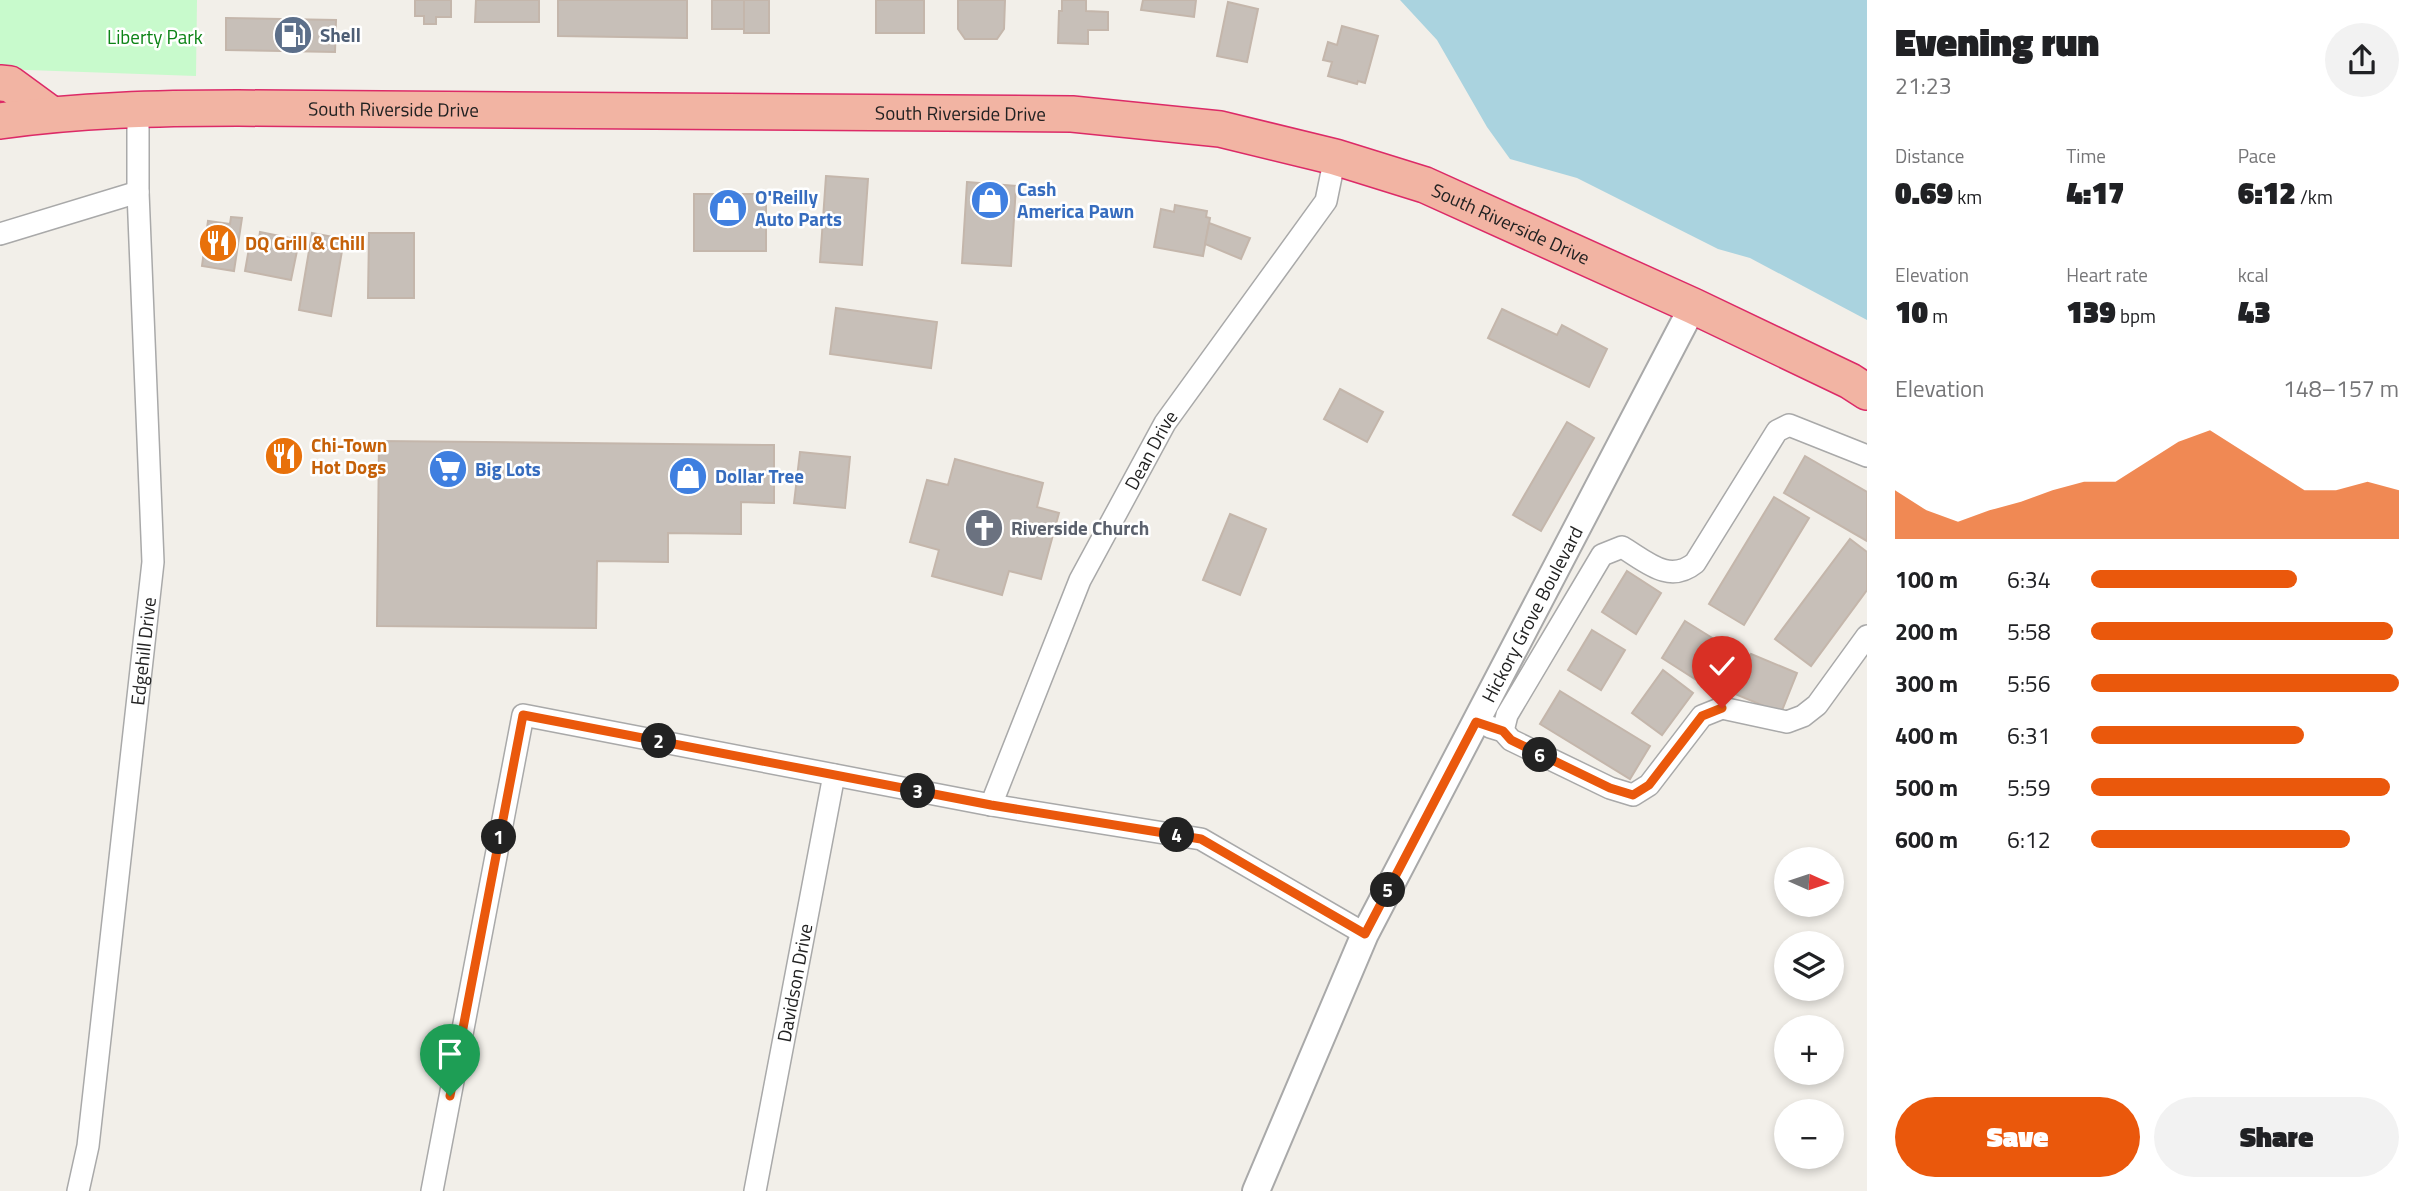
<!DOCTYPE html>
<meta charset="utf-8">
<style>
:root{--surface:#fff;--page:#f2f2f2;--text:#202124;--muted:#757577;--accent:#ea580c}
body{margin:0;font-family:"Titillium Web",sans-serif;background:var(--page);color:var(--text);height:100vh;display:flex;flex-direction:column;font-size:26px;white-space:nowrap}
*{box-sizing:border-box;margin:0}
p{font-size:23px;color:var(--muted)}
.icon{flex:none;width:38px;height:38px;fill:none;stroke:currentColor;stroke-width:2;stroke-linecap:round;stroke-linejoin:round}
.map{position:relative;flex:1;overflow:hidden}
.side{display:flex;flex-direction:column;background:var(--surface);width:560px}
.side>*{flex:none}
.needle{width:46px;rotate:93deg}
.controls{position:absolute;left:1774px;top:847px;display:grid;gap:14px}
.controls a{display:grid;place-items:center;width:70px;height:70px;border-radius:50%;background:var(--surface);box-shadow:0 4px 10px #0003;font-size:35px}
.pin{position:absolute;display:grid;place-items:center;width:60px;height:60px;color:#fff;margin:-72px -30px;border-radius:50% 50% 50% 0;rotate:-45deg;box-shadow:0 0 7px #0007}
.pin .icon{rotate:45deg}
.km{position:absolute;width:35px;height:35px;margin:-18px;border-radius:50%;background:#222;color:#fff;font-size:19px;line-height:35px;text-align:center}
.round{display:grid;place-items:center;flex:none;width:74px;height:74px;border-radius:37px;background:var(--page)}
.headline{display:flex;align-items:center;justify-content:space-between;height:119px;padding:0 28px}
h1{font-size:38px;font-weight:800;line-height:52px}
.stats{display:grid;grid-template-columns:repeat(3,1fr);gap:10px;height:119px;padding:7px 28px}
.stats div{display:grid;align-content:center}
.stats b{font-size:30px;font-weight:800}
.stats small{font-size:19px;font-weight:400}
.stats p{font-size:19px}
.chart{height:196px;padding:14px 28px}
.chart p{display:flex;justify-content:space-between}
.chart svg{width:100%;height:126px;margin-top:7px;fill:var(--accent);opacity:.7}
.action{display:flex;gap:14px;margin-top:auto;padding:14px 28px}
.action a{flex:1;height:80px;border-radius:42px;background:var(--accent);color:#fff;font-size:28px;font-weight:800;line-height:80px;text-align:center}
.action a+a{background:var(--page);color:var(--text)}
ul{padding:0 28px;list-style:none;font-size:23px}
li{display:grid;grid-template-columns:112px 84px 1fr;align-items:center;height:52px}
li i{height:18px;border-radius:9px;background:var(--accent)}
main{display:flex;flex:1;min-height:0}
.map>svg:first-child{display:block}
</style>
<main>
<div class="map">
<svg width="1867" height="1191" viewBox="0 0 1867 1191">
<rect width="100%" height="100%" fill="#f2efe9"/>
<polygon fill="#c8facc" points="0,0 197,0 196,76 0,69"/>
<polygon fill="#aad3df" points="1400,0 1867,0 1867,320 1750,258 1718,249 1577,178 1510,159 1487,127 1437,40"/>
<g fill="#c7bfb8" stroke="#c4b6ab" stroke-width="2">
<polygon points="415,0 451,0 451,17 436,17 436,24 424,24 424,16 415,16"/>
<polygon points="476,0 539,0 539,22 475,22"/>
<polygon points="558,0 687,0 687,38 558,36"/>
<rect x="712" y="0" width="32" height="29"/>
<rect x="744" y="0" width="25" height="33"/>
<rect x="876" y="0" width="48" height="33"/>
<polygon points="958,0 1005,0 1004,29 997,39 965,39 958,29"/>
<polygon points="1062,0 1086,0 1086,11 1108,12 1108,30 1088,30 1088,44 1058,43 1059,11 1062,11"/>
<polygon points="1143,0 1196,0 1194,17 1141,10"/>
<polygon points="1228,2 1258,9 1247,62 1217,56"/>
<polygon points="226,18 336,20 335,52 226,50"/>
<polygon points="1342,26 1378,36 1365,83 1358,81 1357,84 1328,76 1332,62 1323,60 1328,42 1337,45"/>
<polygon points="826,176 868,179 862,265 820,262"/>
<polygon points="967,182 1016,186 1011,266 962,263"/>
<rect x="694" y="194" width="72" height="57"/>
<polygon points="1175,205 1207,211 1206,217 1210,218 1203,256 1154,247 1161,209 1174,212"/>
<polygon points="231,217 242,218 234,271 202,266 208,221 230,224"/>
<polygon points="1209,223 1250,238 1241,259 1205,244"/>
<polygon points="260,232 290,238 289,244 298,246 291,280 245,271 251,237 259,239"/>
<polygon points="312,233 344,239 331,316 299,310"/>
<polygon points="369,233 414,233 414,298 368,298"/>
<polygon points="836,308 937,322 931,368 830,354"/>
<polygon points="1502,309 1557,335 1562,325 1607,349 1589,387 1488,338"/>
<polygon points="1340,389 1383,412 1367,442 1324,419"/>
<polygon points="1567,422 1594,438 1541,531 1513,515"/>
<polygon points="379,441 774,445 774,503 741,502 741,534 668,533 668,562 597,561 596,628 377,626"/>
<polygon points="800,452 850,457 845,508 794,503"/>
<polygon points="1805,456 1867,492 1867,541 1784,493"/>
<polygon points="955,459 1043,483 1037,507 1059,513 1041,579 1009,571 1002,595 932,576 939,550 910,542 927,480 948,485"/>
<polygon points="1774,497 1809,518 1744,625 1709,604"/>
<polygon points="1230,514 1266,529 1240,595 1203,580"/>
<polygon points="1850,539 1867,552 1867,590 1811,666 1775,639"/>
<polygon points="1627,571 1661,593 1636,634 1602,612"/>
<polygon points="1685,621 1730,649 1706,686 1662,658"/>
<polygon points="1592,630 1625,650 1601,690 1568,670"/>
<polygon points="1751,654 1797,673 1781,713 1735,694"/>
<polygon points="1663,670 1693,693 1662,735 1632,713"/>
<polygon points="1560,691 1650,746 1630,779 1540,724"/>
</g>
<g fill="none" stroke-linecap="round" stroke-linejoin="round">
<g stroke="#a9a9a9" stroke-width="24">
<g id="minor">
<polyline points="0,234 138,192"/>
<polyline points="1490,727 1503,731 1511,740 1610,788 1633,795 1649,785 1702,716 1722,708 1787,722 1803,716 1817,705 1867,636"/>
<path d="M1503,731L1507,715L1602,555L1622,547C1647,562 1669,584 1695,563L1777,431L1789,425L1867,456"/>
<path id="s1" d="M991,805L1080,580L1165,423L1326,201L1335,157"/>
<path id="s2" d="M78,1191L88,1146L153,562L138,192V108"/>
<polyline points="432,1191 523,715 991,805 1201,839 1365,934"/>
<path id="s3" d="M755,1191L834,775"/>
</g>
</g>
<g stroke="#a9a9a9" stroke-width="30">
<g id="tertiary">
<path id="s4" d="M1256,1191L1365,934L1693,306"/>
</g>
</g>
<g stroke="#dc2a67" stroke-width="38">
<g id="trunk">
<polyline points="0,83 10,84 51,114"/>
<path id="s5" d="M0,121C79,110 158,108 238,108L1072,114L1220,129L1335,157L1425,185L1693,306L1850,381L1867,392"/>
</g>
</g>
<use href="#minor" stroke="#fff" stroke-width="21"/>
<use href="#tertiary" stroke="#fff" stroke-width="26"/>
<use href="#trunk" stroke="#f2b4a3" stroke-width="35"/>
</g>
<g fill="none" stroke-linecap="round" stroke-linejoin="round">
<g stroke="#fff" stroke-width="14">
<polyline id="route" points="450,1096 523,715 991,805 1201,839 1365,934 1476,722 1503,731 1511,740 1610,788 1633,795 1649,785 1702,716 1722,708"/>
</g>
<use href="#route" stroke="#ea580c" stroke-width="9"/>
</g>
<defs>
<g id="fuel-disc" transform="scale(2.0125)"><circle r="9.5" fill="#5c6f8a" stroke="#fff"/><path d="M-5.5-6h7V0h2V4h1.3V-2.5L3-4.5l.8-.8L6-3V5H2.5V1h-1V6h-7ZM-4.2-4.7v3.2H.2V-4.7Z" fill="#fff"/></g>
<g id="shop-disc" transform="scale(2.0125)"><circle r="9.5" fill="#3f7fe0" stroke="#fff"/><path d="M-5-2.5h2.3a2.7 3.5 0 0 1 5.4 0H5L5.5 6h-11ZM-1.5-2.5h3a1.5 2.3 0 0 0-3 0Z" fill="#fff"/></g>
<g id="restaurant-disc" transform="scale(2.0125)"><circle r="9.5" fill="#e8710a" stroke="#fff"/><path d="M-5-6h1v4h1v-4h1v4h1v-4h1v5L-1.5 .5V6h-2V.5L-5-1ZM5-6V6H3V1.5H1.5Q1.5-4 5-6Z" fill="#fff"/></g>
<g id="supermarket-disc" transform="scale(2.0125)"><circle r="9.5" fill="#3f7fe0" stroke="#fff"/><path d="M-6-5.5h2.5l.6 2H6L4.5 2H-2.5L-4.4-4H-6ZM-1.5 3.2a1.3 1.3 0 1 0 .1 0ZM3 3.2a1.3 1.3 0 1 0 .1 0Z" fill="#fff"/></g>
<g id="church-disc" transform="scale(2.0125)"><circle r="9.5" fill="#6b7280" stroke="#fff"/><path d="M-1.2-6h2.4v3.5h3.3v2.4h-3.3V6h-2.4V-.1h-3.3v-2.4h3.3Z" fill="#fff"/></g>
</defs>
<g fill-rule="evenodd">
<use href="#fuel-disc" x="293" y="35"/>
<use href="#shop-disc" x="990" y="200"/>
<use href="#shop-disc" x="728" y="208"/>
<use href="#restaurant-disc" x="218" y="243"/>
<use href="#restaurant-disc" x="284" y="456"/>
<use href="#supermarket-disc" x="448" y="469"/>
<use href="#shop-disc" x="688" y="476"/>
<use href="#church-disc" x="984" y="528"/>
</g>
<g text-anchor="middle" stroke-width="5" stroke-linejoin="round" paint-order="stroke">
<g font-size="19" font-weight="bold" fill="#4e5e75" stroke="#fff" text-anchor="start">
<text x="320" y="42">Shell</text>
</g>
<g font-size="19" fill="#0c8416" stroke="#fff">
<text x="155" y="44">Liberty Park</text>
</g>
<g font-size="19" fill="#222" stroke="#fff">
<text dy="7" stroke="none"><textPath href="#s5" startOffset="394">South Riverside Drive</textPath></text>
<text dy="7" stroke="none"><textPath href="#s5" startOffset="961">South Riverside Drive</textPath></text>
<text dy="7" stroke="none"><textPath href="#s5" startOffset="1528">South Riverside Drive</textPath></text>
<text dy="7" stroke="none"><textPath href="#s1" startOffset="390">Dean Drive</textPath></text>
<text dy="7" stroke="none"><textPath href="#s4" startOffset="640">Hickory Grove Boulevard</textPath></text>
<text dy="7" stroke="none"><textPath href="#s2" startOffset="544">Edgehill Drive</textPath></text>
<text dy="7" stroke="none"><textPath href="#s3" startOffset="212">Davidson Drive</textPath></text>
</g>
<g font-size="19" font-weight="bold" fill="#366cbe" stroke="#fff" text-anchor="start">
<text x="1017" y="196">Cash<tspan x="1017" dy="22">America Pawn</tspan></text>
<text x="755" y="204">O'Reilly<tspan x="755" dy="22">Auto Parts</tspan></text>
<text x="475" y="476">Big Lots</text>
<text x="715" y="483">Dollar Tree</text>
</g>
<g font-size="19" font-weight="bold" fill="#c56008" stroke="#fff" text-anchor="start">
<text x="245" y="250">DQ Grill &amp; Chill</text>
<text x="311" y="452">Chi-Town<tspan x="311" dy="22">Hot Dogs</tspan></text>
</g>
<g font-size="19" font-weight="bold" fill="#5b616d" stroke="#fff" text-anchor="start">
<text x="1011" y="535">Riverside Church</text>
</g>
</g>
</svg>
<div class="controls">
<a><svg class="needle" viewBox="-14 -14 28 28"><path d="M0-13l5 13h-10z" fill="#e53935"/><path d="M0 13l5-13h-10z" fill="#757577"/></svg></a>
<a><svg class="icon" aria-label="layers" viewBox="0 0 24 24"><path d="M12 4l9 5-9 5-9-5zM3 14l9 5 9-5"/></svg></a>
<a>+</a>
<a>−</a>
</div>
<div class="pin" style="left:450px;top:1096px;background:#1e9e55"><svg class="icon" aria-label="arrive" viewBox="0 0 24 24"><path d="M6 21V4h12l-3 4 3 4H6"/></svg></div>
<div class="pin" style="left:1722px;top:708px;background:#d93025"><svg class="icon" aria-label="check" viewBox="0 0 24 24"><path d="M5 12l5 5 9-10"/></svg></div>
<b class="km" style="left:499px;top:837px">1</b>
<b class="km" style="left:659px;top:741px">2</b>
<b class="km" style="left:918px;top:791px">3</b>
<b class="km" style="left:1177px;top:835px">4</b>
<b class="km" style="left:1388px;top:890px">5</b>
<b class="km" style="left:1540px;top:755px">6</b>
</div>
<section class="side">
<div class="headline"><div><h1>Evening run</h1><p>21:23</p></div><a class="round"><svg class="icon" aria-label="share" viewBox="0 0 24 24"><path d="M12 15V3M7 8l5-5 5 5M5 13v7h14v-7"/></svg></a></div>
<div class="stats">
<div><p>Distance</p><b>0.69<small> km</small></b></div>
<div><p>Time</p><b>4:17</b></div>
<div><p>Pace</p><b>6:12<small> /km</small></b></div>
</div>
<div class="stats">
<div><p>Elevation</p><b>10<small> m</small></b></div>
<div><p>Heart rate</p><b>139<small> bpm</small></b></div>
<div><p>kcal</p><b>43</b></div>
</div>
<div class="chart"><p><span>Elevation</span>148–157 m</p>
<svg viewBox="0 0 160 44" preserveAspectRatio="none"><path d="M0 44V27L10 34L20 38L30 34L40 31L50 27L60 24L70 24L80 17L90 10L100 6L110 13L120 20L130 27L140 27L150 24L160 27V44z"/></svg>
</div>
<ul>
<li><b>100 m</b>6:34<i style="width:67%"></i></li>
<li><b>200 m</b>5:58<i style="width:98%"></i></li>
<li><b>300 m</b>5:56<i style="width:100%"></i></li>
<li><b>400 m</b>6:31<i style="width:69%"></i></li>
<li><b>500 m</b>5:59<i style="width:97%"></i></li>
<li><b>600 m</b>6:12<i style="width:84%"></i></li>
</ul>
<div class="action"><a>Save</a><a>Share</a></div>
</section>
</main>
